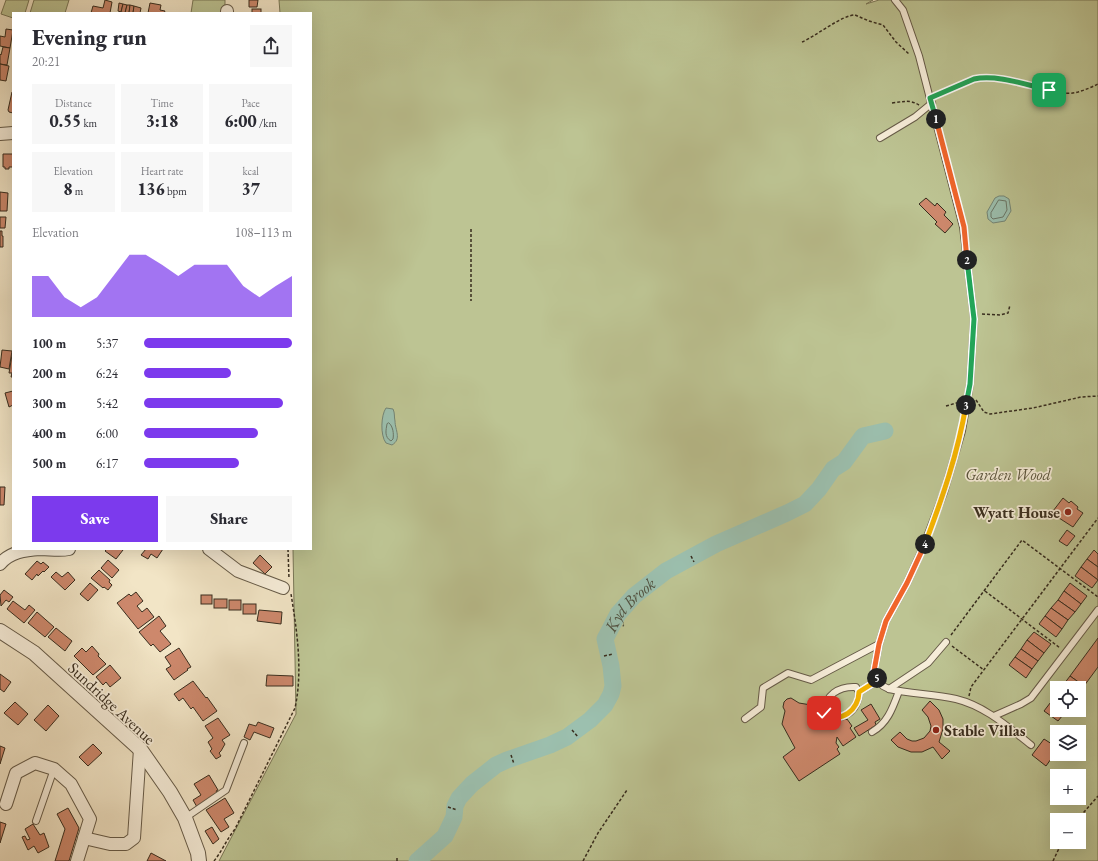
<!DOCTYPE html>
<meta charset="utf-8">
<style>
:root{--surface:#fff;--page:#f7f7f7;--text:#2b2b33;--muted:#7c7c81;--accent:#7c3aed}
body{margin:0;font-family:"EB Garamond",serif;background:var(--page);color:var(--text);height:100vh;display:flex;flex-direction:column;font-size:15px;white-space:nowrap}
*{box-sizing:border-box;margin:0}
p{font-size:13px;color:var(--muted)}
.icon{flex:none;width:22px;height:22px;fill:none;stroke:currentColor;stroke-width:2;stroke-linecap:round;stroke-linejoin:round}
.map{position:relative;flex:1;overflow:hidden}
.panel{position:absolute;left:12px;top:12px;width:300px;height:538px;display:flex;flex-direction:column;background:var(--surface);border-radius:0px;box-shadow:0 4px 16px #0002}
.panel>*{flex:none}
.controls{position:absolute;left:1050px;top:681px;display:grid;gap:8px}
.controls a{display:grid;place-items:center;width:36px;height:36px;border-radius:0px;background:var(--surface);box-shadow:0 4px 16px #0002;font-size:20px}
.pin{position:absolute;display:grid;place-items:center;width:34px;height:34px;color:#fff;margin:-17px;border-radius:8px;box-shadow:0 2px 6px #0006}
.km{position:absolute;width:20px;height:20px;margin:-10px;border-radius:50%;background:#222;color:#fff;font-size:11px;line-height:20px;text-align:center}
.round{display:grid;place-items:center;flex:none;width:42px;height:42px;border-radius:0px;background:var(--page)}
.head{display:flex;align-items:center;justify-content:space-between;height:68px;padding:0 20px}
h1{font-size:22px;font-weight:800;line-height:30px}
.figures{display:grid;grid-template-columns:repeat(3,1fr);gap:6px;height:68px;padding:4px 20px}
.figures div{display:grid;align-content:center;border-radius:0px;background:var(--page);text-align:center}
.figures b{font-size:17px;font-weight:800}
.figures small{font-size:11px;font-weight:400}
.figures p{font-size:11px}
.chart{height:112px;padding:8px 20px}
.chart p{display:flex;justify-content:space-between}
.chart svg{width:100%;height:72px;margin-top:4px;fill:var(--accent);opacity:.7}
.cta{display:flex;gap:8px;margin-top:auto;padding:8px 20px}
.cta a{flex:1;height:46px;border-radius:0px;background:var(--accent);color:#fff;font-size:16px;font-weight:800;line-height:46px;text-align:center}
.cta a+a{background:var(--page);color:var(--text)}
ul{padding:0 20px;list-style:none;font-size:13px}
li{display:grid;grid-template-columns:64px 48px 1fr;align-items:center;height:30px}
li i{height:10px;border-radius:5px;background:var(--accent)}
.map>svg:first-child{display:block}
</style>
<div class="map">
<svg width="1098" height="861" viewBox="0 0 1098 861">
<rect width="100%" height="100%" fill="#f2e5c6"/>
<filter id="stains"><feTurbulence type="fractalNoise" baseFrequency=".005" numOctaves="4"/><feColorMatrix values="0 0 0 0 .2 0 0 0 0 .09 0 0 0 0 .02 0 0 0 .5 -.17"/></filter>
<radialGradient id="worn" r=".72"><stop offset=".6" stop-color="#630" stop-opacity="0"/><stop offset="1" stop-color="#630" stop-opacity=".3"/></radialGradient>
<g fill="#bdc493" stroke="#7a7858" fill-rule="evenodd">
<polygon points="6,0 29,0 25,13 13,13 13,18 1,14"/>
<polygon points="34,0 69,0 65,13 30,13"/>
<polygon points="193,0 225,0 225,13 191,13"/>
<path d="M279,0H873L866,4L879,0H1098V861H219L296,714L293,549H311V13H280ZM1057,688H1079V710H1057ZM1057,732H1079V754H1057ZM1057,776H1079V798H1057ZM1057,820H1079V842H1057Z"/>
</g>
<g fill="#9cc0af" stroke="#748575">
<polygon points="999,196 1004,196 1009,199 1011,211 1005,221 993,223 988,219 987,212 995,198"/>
<path d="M386,408L393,409C395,413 394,417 395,421C395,430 402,439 392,445L386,443C380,435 381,415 386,408Z"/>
</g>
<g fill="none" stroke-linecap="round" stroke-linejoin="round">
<g stroke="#6a7666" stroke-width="1">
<polygon points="999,200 1006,201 1007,210 1003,217 993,219 991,217 991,213"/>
<path d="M389,423C393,426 394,434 393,439L391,441C384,437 386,430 387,424Z"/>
</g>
<path stroke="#9cc0af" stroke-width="17" id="s1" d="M417,861L445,836L454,817L455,806L459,798L472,784L496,765L507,760L550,745L567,737L590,720L605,705L611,694L613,686L611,666L605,639L618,614L634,596L666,571L716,544L787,513L805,504L819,489L833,469L844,462L863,436L885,431"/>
</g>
<g fill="#cd886c" stroke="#382d1e">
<polygon points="105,0 112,2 110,13 91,13 93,6 103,8"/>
<polygon points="249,0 258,0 257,7 249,7"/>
<polygon points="119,3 123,4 121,12 118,11"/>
<polygon points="150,3 161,5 160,10 165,11 164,13 148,13"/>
<polygon points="123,4 127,5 125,13 121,12"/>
<polygon points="127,5 130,5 129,13 125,13"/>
<polygon points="130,5 134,6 133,13 129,13"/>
<polygon points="134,6 141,8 140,13 133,13"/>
<rect x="252" y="9" width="9" height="4"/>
<polygon points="6,29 13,30 10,48 0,46 0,36 5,37"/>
<polygon points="3,47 10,48 7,65 0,64 0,54 1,55"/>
<polygon points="0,64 9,66 6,81 0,80"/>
<polygon points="12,92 13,92 13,113 9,112 8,110"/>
<polygon points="3,154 13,154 13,167 9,167 9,169 5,169 5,167 3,167"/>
<polygon points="0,192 8,193 7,211 0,211"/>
<polygon points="926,198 935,206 937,203 946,212 944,215 953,224 945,233 935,224 937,222 919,204"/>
<polygon points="0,217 6,217 5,228 0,228"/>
<polygon points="0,231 2,231 2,236 3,236 3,247 0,247"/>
<polygon points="2,350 12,351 9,369 0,367"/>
<polygon points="12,355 13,356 13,377 11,377 12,373 9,373"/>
<polygon points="13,391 13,405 9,407 5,393"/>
<polygon points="0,487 5,487 4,505 0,505"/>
<polygon points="1063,498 1069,503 1071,501 1078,507 1077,509 1083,513 1073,527 1059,518 1060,516 1053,511"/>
<polygon points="1067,530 1075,536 1067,546 1059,541"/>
<polygon points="107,549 121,549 123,550 116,559 105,551"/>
<polygon points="146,549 163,549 157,558 151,554 148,559 141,555"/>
<polygon points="1094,550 1098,554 1098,567 1087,559"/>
<polygon points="260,555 272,567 265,574 253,563"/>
<polygon points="1087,559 1098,567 1098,580 1081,567"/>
<polygon points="108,560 119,570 112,578 101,568"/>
<polygon points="37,561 41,564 43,562 49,567 44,572 43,571 38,576 37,574 32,580 25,574"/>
<polygon points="1081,567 1098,580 1092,588 1075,576"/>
<polygon points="99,570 110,580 109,582 112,585 108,590 104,587 103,588 91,578"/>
<polygon points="56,572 62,577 68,572 75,580 65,590 51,577"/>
<polygon points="90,583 98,590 88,601 80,594"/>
<polygon points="1070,583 1087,596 1081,604 1064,591"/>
<polygon points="4,590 13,597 9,602 6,600 1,606 0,595"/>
<polygon points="1064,591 1081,604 1075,612 1058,600"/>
<polygon points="136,592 143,601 137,606 142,612 147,608 154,617 138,629 117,603 129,594 131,596"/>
<rect x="201" y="595" width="11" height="9"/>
<rect x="214" y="599" width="13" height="9"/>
<rect x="229" y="600" width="12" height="10"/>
<polygon points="1058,600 1075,612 1068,620 1051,608"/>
<polygon points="13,601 25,610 29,605 35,610 24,623 7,609"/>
<rect x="243" y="604" width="13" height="10"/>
<polygon points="1051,608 1068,620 1062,629 1045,616"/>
<polygon points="259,610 282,612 281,624 257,621"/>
<polygon points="37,612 54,627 45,637 28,623"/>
<polygon points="159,616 166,626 160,631 171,644 160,652 153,644 151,646 139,632"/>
<polygon points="1045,616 1062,629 1056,637 1039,624"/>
<polygon points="56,628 72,641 65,651 48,637"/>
<polygon points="1034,632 1051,644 1044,653 1027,640"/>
<polygon points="1098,638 1098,667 1084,686 1070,676"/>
<polygon points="1027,640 1044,653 1038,661 1021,649"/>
<polygon points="92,646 99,654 98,656 106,664 93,675 74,656 82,648 86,652"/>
<polygon points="179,648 191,667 187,669 188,670 174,680 166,669 171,666 165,657"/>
<polygon points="1021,649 1038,661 1032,669 1015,657"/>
<polygon points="1015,657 1032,669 1026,678 1009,665"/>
<polygon points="110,665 121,678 110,687 106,682 103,685 96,677"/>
<polygon points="0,674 11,682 4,692 0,689"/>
<polygon points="267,675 293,676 293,686 266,686"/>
<polygon points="1070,676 1084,686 1079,693 1079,688 1061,688"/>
<polygon points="193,681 206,698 207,697 217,711 203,721 193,707 191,709 183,698 179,701 174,694"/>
<polygon points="1057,694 1057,710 1067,710 1058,721 1044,711"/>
<polygon points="791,698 799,703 811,705 824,726 829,727 845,718 846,720 847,719 852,726 850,728 856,737 843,746 837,737 836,743 839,747 837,749 840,754 799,781 783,757 795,748 782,724 785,711 783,707 784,702 787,699"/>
<polygon points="930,701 939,710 943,719 943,729 939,742 950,751 942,759 933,747 922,752 911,752 898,747 891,740 900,732 907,739 912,741 916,741 924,738 930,731 931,726 928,717 922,710"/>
<polygon points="15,702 28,714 18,725 4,713"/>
<polygon points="871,704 880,719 875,722 876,725 859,736 854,728 868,720 861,710"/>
<polygon points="48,705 59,716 46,731 34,720"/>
<polygon points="218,718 230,735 222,740 225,744 221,751 219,753 221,756 216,759 210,751 212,749 208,742 213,738 205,726"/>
<polygon points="258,722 274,728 270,738 254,732 250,740 244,737 249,724 256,726"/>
<polygon points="1044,739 1055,746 1052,749 1056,752 1046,766 1032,755"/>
<polygon points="93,744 102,753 88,766 79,757"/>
<polygon points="0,746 5,748 0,764"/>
<polygon points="209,775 218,790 216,791 218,794 197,807 193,800 201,795 194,784"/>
<polygon points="225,798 234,813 224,819 229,827 221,832 206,810"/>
<polygon points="68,808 79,828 69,861 55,861 65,829 57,814"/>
<polygon points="0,822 6,824 0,843"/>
<polygon points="33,824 40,835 44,833 49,847 38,853 34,846 28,850 22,837 25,836 27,840 30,839 25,829"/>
<polygon points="212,827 219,839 213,844 205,831"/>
<polygon points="151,853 166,861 147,861"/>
</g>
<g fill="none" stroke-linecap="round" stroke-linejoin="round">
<g stroke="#665b48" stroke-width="8">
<g id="service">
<path d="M895,0L903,10L919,56L963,227L974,319L970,384L962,431L944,492L922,550L907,583L886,621L879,644L874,671L878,680L883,686L889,689C911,694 934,694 956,699C985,706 1008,727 1031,745"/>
<polyline points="880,138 915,117 932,103"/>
<polyline points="889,689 928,663 946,642"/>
<path d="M859,692L856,687C839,686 824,695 825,713C841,725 859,710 859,692L878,680"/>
<polyline points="994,716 1021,704 1031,698 1098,610"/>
<polyline points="745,719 761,707 763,688 788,673 811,680 879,644"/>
<path d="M872,732C888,723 893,707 899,691"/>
<polyline points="185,818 226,790 244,743"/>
<polyline points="36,821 54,769"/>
</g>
</g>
<g stroke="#665b48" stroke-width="14">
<g id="minor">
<polyline points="227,11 227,13"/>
<polyline points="0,134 13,133"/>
<polyline points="209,549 238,571 283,588"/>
<path d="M0,564C10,552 25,550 40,549C50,549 59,551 69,549"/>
<polyline points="6,804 16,773 35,763 54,769 71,784 90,819 77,861"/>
<polyline points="84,838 110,844 126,844 134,838 140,749"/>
</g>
</g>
<g stroke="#665b48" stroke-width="16">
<polyline id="tertiary" points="0,631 34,653 140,749 170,792 185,818 198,853 199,861"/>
</g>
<g stroke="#382d1e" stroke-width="1.5" stroke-dasharray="3 2" stroke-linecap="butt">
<path d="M802,42C816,36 842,15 855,15L869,21L883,25L896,42L909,54"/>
<path d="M937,96C948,92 972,78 982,77C1011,76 1051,99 1078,92C1085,90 1092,87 1098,84"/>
<path d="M892,103C902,102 909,99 919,105"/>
<polyline points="471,229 471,301"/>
<polyline points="982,314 1000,315 1008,313 1010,305"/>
<polyline points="976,400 984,412 990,414 1033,408 1081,397 1098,396"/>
<polyline points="946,406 960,402"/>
<polyline points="288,549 289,579"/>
<polyline points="691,556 694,562"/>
<polyline points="985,591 1060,648"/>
<polyline points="951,635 1022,540 1098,597"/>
<polyline points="952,646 984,670"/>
<polyline points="604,656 613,654"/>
<polyline points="969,696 971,687 1098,518"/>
<polyline points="572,730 578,737"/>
<polyline points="511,755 514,764"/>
<polyline points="448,807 457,810"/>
<polyline points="1077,820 1098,796"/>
<path d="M214,861C222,851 227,839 235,829L295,708C303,671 297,631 291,594"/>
<polyline points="397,861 397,857"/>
<polyline points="583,861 598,833 627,790"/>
<polyline points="1053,861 1062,842"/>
</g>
<use href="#service" stroke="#f7eeda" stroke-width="6"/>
<use href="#minor" stroke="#f7eeda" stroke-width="12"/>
<use href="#tertiary" stroke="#f7eeda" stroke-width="14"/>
</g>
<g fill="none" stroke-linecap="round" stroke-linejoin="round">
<g stroke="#fff" stroke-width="8">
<path id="split-1" d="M936,119L930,98L974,79C996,74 1027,85 1049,90"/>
</g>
<g stroke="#fff" stroke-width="8">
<polyline id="split-2" points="936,119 964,227 967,260"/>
</g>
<g stroke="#fff" stroke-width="8">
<polyline id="split-3" points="966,405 970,384 974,319 967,260"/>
</g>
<g stroke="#fff" stroke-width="8">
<path id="split-4" d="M925,544C942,499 958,453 966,405"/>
</g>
<g stroke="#fff" stroke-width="8">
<polyline id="split-5" points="877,678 874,671 879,644 886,621 907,583 925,544"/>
</g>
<g stroke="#fff" stroke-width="8">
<path id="split-6" d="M824,713C841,725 859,709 859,692L878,680L877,678"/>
</g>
<use href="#split-1" stroke="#22a559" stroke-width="5"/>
<use href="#split-2" stroke="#f0652b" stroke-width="5"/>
<use href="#split-3" stroke="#22a559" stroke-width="5"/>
<use href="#split-4" stroke="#f5b400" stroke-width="5"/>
<use href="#split-5" stroke="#f0652b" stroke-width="5"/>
<use href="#split-6" stroke="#f5b400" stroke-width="5"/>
</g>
<g fill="#8f2418" stroke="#f7eeda" stroke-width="1.5">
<circle cx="1068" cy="512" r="4"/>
<circle cx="936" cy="730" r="4"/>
</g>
<g text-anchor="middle" stroke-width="3.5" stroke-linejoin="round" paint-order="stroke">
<g font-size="16" font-style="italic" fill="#59533b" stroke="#f7eeda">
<text x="1008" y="480">Garden Wood</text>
</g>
<g font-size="16" font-weight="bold" fill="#382d1e" stroke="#f7eeda" text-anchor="end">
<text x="1060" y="518">Wyatt House</text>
<text x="944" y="736" text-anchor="start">Stable Villas</text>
</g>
<g font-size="16" fill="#382d1e" stroke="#f7eeda">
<text transform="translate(112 703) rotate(43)" y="6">Sundridge Avenue</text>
</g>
<g font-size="17" font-style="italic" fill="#515242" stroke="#f7eeda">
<text dy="6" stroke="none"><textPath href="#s1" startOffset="366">Kyd Brook</textPath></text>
</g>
</g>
<rect width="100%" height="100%" filter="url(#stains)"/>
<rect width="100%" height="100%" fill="url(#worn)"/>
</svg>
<div class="controls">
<a><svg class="icon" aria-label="locate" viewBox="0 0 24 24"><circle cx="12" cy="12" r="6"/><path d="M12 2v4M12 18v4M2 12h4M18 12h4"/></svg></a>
<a><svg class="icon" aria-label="layers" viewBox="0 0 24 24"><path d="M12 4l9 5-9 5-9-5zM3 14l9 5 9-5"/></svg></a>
<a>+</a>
<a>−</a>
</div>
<div class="pin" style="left:1049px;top:90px;background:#1e9e55"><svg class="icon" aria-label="arrive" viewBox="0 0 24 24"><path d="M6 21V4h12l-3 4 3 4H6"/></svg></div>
<div class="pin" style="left:824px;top:713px;background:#d93025"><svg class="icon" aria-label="check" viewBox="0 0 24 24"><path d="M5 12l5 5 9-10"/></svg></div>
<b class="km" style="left:936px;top:119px">1</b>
<b class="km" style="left:967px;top:260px">2</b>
<b class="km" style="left:966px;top:405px">3</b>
<b class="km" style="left:925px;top:544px">4</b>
<b class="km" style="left:877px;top:678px">5</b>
<section class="panel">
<div class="head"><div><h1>Evening run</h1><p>20:21</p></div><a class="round"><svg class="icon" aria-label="share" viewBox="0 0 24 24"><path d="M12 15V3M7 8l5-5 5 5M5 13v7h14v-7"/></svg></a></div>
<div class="figures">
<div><p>Distance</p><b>0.55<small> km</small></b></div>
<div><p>Time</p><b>3:18</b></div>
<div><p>Pace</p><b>6:00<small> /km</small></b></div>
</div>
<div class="figures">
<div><p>Elevation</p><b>8<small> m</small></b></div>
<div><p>Heart rate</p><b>136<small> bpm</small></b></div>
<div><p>kcal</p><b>37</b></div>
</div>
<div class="chart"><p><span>Elevation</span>108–113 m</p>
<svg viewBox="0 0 160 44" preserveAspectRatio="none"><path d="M0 44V19L10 19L20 32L30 38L40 32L50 19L60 6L70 6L80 12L90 19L100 12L110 12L120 12L130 25L140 32L150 25L160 19V44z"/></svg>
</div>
<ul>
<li><b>100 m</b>5:37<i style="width:100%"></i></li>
<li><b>200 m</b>6:24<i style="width:59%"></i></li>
<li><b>300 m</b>5:42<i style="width:94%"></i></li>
<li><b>400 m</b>6:00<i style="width:77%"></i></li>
<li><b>500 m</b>6:17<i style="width:64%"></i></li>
</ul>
<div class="cta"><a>Save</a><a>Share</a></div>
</section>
</div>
